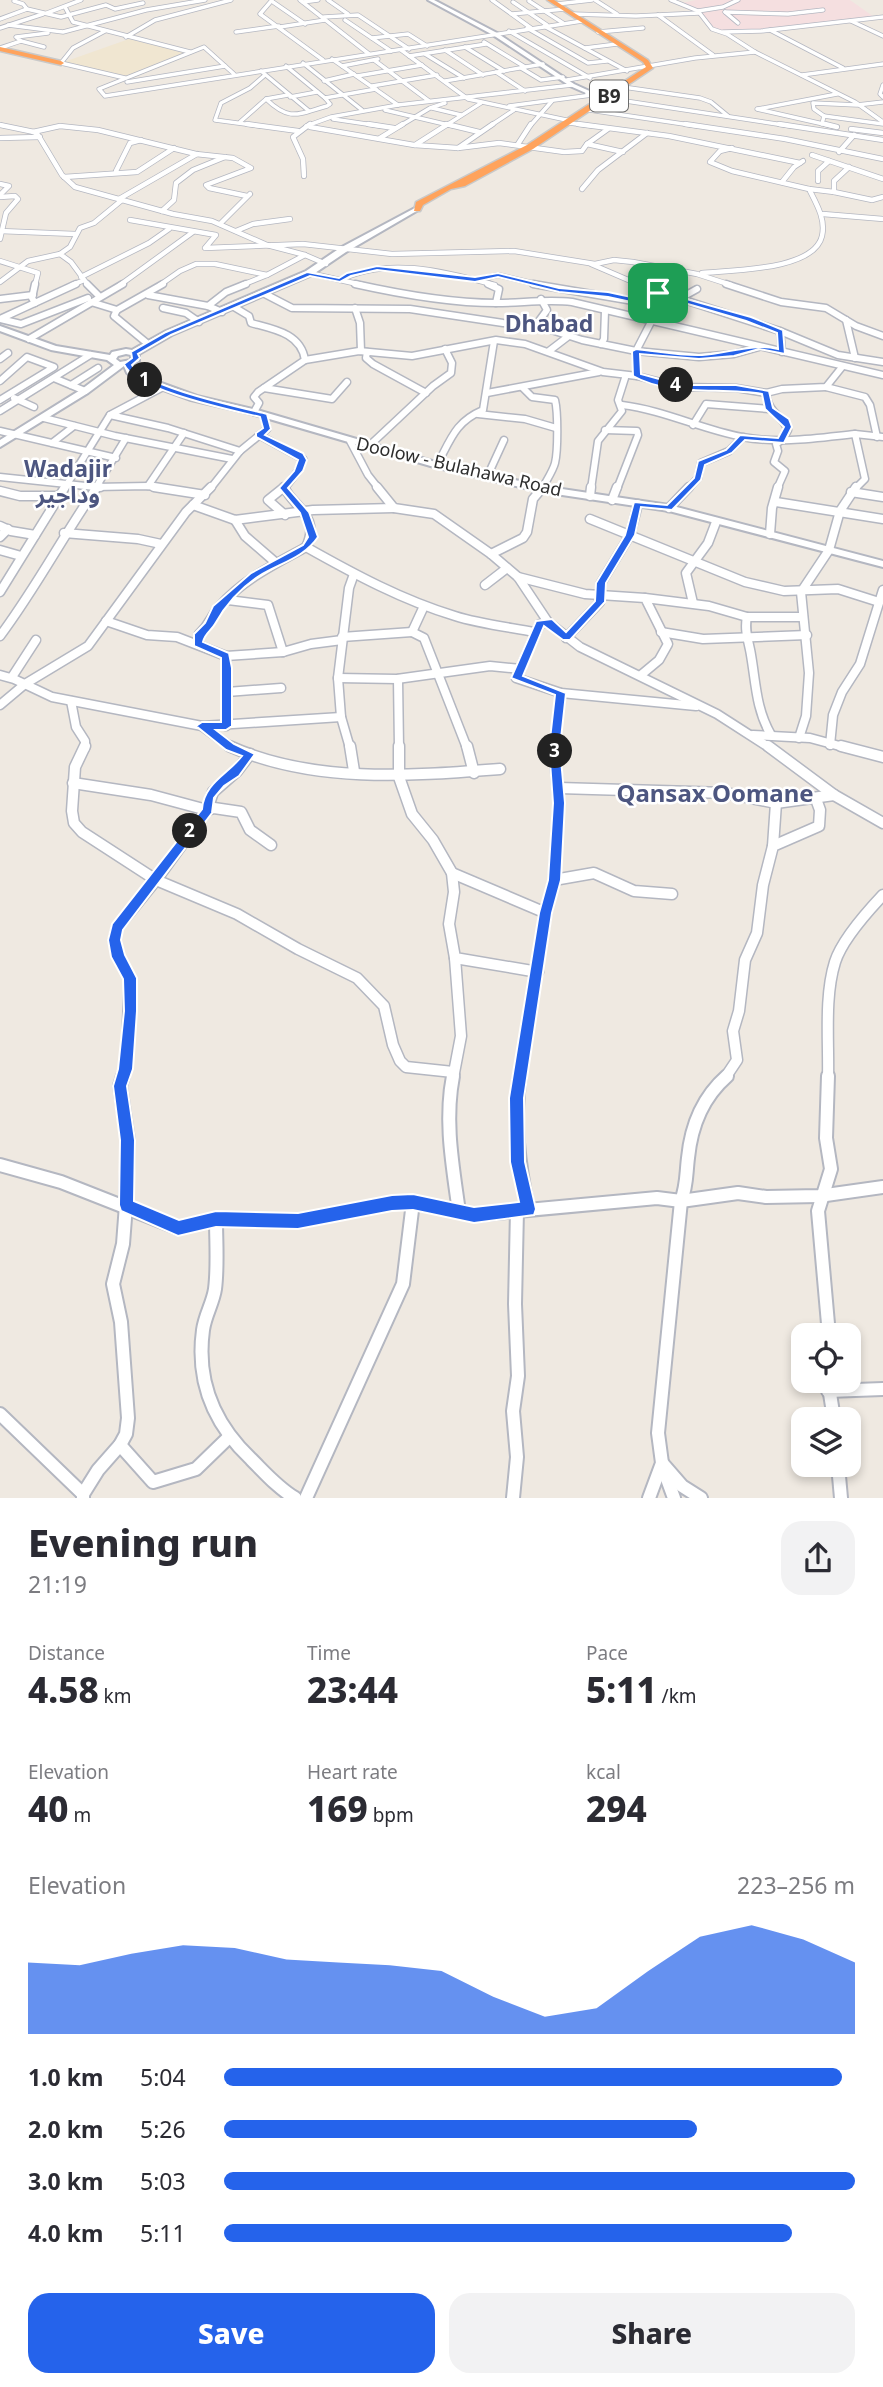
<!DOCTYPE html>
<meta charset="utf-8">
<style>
:root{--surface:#fff;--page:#f2f2f3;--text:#2b2b33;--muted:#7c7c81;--accent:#2563eb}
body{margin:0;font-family:"Noto Sans","Noto Sans Arabic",sans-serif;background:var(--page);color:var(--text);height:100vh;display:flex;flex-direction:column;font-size:26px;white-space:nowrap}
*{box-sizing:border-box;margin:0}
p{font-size:23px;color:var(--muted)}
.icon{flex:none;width:38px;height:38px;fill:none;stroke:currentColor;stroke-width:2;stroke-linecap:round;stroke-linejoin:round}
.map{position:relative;height:1498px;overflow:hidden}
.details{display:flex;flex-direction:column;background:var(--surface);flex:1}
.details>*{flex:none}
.controls{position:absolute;left:791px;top:1323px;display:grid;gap:14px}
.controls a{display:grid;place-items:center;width:70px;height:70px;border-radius:14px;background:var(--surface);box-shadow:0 4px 10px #0003;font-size:35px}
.pin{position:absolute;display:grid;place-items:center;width:60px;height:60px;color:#fff;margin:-30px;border-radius:14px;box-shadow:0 4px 10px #0006}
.km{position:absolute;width:35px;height:35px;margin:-18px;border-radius:50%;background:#222;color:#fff;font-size:19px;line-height:35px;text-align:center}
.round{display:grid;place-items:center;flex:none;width:74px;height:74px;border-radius:21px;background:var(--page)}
.headline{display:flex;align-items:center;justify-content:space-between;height:119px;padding:0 28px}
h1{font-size:38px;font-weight:800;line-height:52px}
.stats{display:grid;grid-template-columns:repeat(3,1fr);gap:10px;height:119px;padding:7px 28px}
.stats div{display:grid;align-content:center}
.stats b{font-size:35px;font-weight:800}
.stats small{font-size:19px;font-weight:400}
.stats p{font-size:19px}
.chart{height:196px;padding:14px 28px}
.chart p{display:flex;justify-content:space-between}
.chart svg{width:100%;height:126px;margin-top:7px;fill:var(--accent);opacity:.7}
.action{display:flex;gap:14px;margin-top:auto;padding:14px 28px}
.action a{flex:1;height:80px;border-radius:21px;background:var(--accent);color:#fff;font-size:28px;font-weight:800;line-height:80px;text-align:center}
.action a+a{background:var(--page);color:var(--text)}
ul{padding:0 28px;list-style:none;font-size:23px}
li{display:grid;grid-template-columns:112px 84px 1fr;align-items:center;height:52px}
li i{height:18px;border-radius:9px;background:var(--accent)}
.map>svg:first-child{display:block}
</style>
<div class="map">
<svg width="883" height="1498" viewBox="0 0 883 1498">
<rect width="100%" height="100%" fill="#efe9e1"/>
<polygon fill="#f0e6d1" points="129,39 187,53 124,79 61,63"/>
<polygon fill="#f5dfe0" points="696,0 850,0 874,17 767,31 718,32 710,30 696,12 682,3"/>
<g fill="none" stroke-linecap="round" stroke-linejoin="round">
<g stroke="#b4b7c1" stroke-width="5">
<g id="street-far5">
<polyline points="272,0 260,14 323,60"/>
<polyline points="300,0 369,54"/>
<polyline points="328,0 348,14"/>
<polyline points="492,0 531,28"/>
<polyline points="595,0 617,14"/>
<polyline points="671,0 698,11 712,29 727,34 755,52 855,102 883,122"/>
<polyline points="14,1 23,4 27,9 61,17 106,5 115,9 143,3"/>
<polyline points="529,1 563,23"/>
<polyline points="273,2 305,24"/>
<polyline points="303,2 318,0"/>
<polyline points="513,2 547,25"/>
<polyline points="557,4 592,0"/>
<polyline points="65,7 73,22 190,52"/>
<polyline points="698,11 723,7 738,0"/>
<polyline points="725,12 788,14 823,10"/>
<polyline points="725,12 738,23"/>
<polyline points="47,13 81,0"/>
<polyline points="512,14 565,9"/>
<polyline points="573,14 636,16 699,13"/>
<polyline points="658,15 713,55"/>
<polyline points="324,17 358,15 409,49"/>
<polyline points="0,19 27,9"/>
<polyline points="345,20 391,51"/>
<polyline points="851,21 883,36"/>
<polyline points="8,25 63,32 146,10 205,0"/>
<polyline points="544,26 627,71"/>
<polyline points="280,27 325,20"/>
<polyline points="0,28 43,14"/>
<polyline points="527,28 588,63 607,61"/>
<polyline points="770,30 843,68"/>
<polyline points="105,31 73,48 61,63 125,78"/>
<polyline points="509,31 590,78"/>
<polyline points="236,32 279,26"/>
<polyline points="598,32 643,28"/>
<polyline points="723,32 761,31 883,17"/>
<polyline points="126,37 155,20 231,0"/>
<polyline points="372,38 408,34 427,46"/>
<polyline points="21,41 44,47"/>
<polyline points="484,42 525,67"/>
<polyline points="465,47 504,71"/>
<polyline points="0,48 21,41 16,37 48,33"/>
<polyline points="585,48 617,44"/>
<polyline points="401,50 468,99 571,121"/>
<polyline points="445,50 483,75"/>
<polyline points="425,54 464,78"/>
<polyline points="409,56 486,44"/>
<polyline points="332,59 398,105"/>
<polyline points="374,60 429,101"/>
<polyline points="303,63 362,110"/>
<polyline points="286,66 325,98 376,89"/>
<polyline points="342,66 378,59"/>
<polyline points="521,68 541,80 563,77"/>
<polyline points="261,71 309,111"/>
<polyline points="496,72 525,91"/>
<polyline points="234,74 204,47 99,89 105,96 582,21"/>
<polyline points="802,75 883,64"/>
<polyline points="357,76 422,65"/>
<polyline points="567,80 695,58 755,52"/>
<polyline points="324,81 354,74"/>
<polyline points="445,81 543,64"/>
<polyline points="127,82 225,66"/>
<polyline points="883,85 880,94 883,97"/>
<polyline points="372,86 437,75"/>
<polyline points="623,87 700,98 711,102 728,116"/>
<polyline points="587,93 626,84"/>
<polyline points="290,97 317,92"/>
<polyline points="606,98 790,126"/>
<path d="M266,99C290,122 298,114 327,106L330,104L325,98"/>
<polyline points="509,106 592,95"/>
<polyline points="432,108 461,115"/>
<polyline points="757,109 832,126"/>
<polyline points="758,109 837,94"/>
<polyline points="385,110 453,126"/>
<polyline points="589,110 697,126"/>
<polyline points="824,116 883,124"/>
<polyline points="333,119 380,126"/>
<polyline points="240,122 266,99 288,95"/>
<polyline points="569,123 592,126"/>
<polyline points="822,124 824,116 814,109 813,103 857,105 883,102"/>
<polyline points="0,125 5,126"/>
<polyline points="260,126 215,120 221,103 250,88 265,75"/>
<polyline points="306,126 331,117 398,105 572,85"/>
<polyline points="400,126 430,108 445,103"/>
<polyline points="445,126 481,103"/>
<polyline points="490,126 514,110"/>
<polyline points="530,126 552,101"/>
</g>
</g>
<g stroke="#b4b7c1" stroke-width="6">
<g id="street-far4">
<polyline points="247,124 298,131"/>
<polyline points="368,124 394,128"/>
<polyline points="446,124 479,132"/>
<polyline points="578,124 669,136 800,163"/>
<polyline points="685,124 785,139 883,159"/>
<polyline points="779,124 883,140"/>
<polyline points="825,124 837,127"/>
<polyline points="0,125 34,132 38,135 62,175 75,187 173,214 212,221 267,245 305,255 326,264"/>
<polyline points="310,127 414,145 458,148 499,143 564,152 582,151 587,144"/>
<polyline points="608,129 587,144 623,152"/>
<polyline points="851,129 883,133"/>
<polyline points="33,132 60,126 98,130 196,154 233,158 251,168 206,185 209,188 247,196"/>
<polyline points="0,138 40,137"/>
<polyline points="380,138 403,124"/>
<polyline points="518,144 531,124"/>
<polyline points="415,145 448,124"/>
<polyline points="458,148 493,124"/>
<polyline points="839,152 854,135"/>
<polyline points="812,155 883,179"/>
<polyline points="116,171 130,143 141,140"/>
<polyline points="304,176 303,159 293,137 310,124"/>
<polyline points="64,177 137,172 174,148"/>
<polyline points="818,181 818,171 829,161"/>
<polyline points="782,182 794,167 803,161"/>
<polyline points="0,184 9,186 0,195"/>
<polyline points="582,189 598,170 647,133"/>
<polyline points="809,189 834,192 834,181 849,167"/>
<polyline points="834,192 872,200 883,197"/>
<polyline points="0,197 15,196 18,199 6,213 0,239"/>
<polyline points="119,199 197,154"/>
<polyline points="162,211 174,200 176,183 193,170 225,157"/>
<polyline points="823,214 883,219"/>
<polyline points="130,220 216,235 205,248 303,244 392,254 514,251 595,264 614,260 633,262 697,274 731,285"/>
<polyline points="220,224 250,194"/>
<polyline points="0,231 75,234"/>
<polyline points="236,231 253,224 290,219"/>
<polyline points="0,261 38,273 35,285"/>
<polyline points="591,264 640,285"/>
<polyline points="309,273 362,285"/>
<path d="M702,273C730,270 814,271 822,236C826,219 816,203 809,189L732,171L710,162L720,151L732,148"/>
<polyline points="81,277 149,243 169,229"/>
<path d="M340,280C389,256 445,272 495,285"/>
<polyline points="475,280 498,275 540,285"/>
<polyline points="0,282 28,261 60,254"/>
<polyline points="72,285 82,281"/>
<polyline points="88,285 71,262 60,254 70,247 80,228 94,223 122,200"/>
<polyline points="120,285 193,232"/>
<polyline points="160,285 180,271 196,264 215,264 267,275 305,255"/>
<polyline points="242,285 267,275"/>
<polyline points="658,285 664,278 664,268"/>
</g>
</g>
<g stroke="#b4b7c1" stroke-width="9">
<g id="street-far3">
<polyline points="87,284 99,296"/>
<path d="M355,284C400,294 449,303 496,303C522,303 546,299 572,302L883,375"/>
<polyline points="488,284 499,289 496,303"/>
<polyline points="533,284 645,303 651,302 658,293"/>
<polyline points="635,284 780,331 782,352"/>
<polyline points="726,284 781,302 826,308 856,326 883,336"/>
<polyline points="653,291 659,284"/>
<polyline points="263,293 292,308 410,309 503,323 536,325 582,340 636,351 699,357 734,354 759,347"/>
<polyline points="148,295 208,306 222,312"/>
<polyline points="0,299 33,295"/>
<polyline points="679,299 697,289"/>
<polyline points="91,302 117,310 114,316 148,344"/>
<polyline points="35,303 32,298 35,284"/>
<polyline points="208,306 226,292 246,284"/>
<path d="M234,307L249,316L251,323C273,329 301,333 305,360L258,392L254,397L259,403L254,412"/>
<polyline points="163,308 186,313 199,322"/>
<polyline points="355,308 360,323 361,351"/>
<polyline points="117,310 163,284"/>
<polyline points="0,319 21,324 88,298"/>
<polyline points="0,319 76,284"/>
<polyline points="846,320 855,358"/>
<polyline points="536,325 547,310 541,299"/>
<polyline points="780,331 838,355 883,362"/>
<polyline points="29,339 123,284"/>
<polyline points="601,344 604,339 605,311"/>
<polyline points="549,351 570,335"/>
<polyline points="367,352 366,358 373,364 426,393"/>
<polyline points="0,359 8,353"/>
<polyline points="305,360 359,351 412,356 496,340 525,344 603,372 637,376 636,351 651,322"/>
<polyline points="637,376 681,387 736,388 766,393 782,389 826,387 842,367"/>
<polyline points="54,378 85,391"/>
<polyline points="0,381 27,357 54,367 0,400"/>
<polyline points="71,385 98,368"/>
<polyline points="826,387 865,397 870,405 877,437"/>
<polyline points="264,388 332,399 347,382"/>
<path d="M523,388L532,397L555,400C558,412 558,451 555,463C553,471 546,481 542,489"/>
<polyline points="487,393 599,372"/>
<path d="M766,393C770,416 780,412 788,430L783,439L776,444L778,451L774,462L785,471L777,489"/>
<polyline points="14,398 34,407"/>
<path d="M622,405C663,410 701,429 742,437C780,444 817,438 855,434"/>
<polyline points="0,411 90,355"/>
<polyline points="478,414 525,419 556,428"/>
<polyline points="110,415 168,428 240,451"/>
<polyline points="44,418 115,436 232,459"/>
<polyline points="693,425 706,404 769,409"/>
<polyline points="605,430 637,431 638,435 617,489"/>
<polyline points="0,431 116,458"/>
<polyline points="259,435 303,459 298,471 284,489"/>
<polyline points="350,441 368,475 379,489"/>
<polyline points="52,443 74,426"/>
<polyline points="370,445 433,386 451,373 452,363 445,349"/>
<path d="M437,465C451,439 455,422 483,410L494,341"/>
<polyline points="0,477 95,487 148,486 165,489"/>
<polyline points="487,477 504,440"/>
<polyline points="148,486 184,433"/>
<polyline points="64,489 110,415 163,387"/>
<polyline points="95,489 126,438"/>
<polyline points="210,489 240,451 267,429 264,416"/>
<polyline points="591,489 598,441 622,411 618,400 625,378"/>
<polyline points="688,489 698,478 701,463 729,451 743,437"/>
<polyline points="855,489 865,479 855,434 883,437"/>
</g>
</g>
<g stroke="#b4b7c1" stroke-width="11">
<g id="street-far2">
<polyline points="94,487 100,487"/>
<polyline points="154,487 205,495"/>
<path d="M284,487C294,508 321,516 306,547C354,574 402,600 455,616C480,624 508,627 535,632"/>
<polyline points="377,487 394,508 434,514 491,554 518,577 548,622 580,647 717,714 770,748"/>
<polyline points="283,488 268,500 285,515"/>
<polyline points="0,491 20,496 58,496"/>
<polyline points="851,492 883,497"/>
<polyline points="590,496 591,487"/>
<polyline points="612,500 617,487"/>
<polyline points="776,502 883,519"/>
<polyline points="193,505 235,520 313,510 394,508"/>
<polyline points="669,508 689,487"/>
<polyline points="590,519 745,582 784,591 838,589 879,602"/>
<polyline points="235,520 245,536 275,562"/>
<polyline points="0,526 11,531 35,535"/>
<polyline points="64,533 138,539 161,544"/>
<polyline points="770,534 772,508 778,487"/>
<polyline points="0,537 8,529"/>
<polyline points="0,550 21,556"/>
<polyline points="491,554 523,538 527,532 533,499 543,487"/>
<polyline points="518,577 585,594 645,598 668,644 659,660 641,675"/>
<polyline points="485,585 507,568"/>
<polyline points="0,592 65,487"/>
<polyline points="645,598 709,606 747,617"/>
<polyline points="228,600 268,605 283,652"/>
<polyline points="693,603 686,573 708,543 716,522"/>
<polyline points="424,606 412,632 424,638 467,748"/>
<polyline points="106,621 147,635 177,637 226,656 226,726"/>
<polyline points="548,622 540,624 516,678 561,693 696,706"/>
<polyline points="661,632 703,639 807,635"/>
<path d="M0,636C36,588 63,536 97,487"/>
<polyline points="342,637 412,632"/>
<polyline points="566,638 600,602 601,583 630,535 638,504"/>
<path d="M198,644L199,634C211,623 210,617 219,607C242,580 275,564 306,547"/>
<polyline points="226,656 283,652 311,644 342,640"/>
<polyline points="0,675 14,679 52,697 202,726 341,717"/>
<polyline points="12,677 36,640"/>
<polyline points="338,678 397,679 490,666 521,669"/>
<polyline points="398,679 399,748"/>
<polyline points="227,692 281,688"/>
<polyline points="71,701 76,727 85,741 85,748"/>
<polyline points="0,705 25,684 88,646 186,512 211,487"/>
<polyline points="202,726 232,748"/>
<polyline points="753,735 810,738 847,748"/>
<path d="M771,735C756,709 756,684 751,655C749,642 744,631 747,617H803"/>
<polyline points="799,738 806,716 809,673 801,592 829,550 840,511 856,487"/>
<polyline points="830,745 833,715 842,692 860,664 883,590"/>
<polyline points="350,748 341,717 338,678 349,588 354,574"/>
<polyline points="554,748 561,693"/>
</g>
</g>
<g stroke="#b4b7c1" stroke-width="13">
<g id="street-far1">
<polyline points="85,746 75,767 72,811 74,823 82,832 156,880 117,928 114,940 118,957 130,978 126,1069 123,1078"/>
<path d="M229,746C314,784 410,776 500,769"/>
<polyline points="350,746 354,771"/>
<polyline points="399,746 399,777 412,814 433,840 452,873 454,892 449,924 455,958 538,972"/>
<polyline points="467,746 474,773"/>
<polyline points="768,746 834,795 883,823"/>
<polyline points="841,746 883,757"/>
<polyline points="250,754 237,771 213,792 207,810 156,880 237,914 298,949 357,978 384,1006 393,1045 400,1061 406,1067 453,1072"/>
<polyline points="73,783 151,795 207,810 214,808 241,812 250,830 271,845"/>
<polyline points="559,788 726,793 776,803 834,795"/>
<polyline points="773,846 776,803"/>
<polyline points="452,873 546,913"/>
<polyline points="554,880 594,873 634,891 672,894"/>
<polyline points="453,1078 461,1036 455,958"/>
<polyline points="520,1078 546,913 554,880 559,803 554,746"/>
<polyline points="725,1078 737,1060 733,1031 739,1011 745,960 757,933 763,885 773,846 819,826 820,810 816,799"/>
<path d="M828,1078C829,1042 824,997 835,962C842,940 867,912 883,895"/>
</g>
</g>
<g stroke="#b4b7c1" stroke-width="16">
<g id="street">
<path d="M453,1076C444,1122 453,1167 459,1212"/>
<path d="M520,1076C513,1121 519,1165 528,1209"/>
<polyline points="828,1076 826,1138 831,1169 818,1211 829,1335"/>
<polyline points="0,1165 61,1182 178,1228 216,1219 298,1221 392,1203 413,1202 474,1215 657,1198 681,1201 738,1193 766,1197 819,1196 883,1187"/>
<path d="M216,1219C216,1242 218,1266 215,1289C213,1303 205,1315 203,1330C196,1381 214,1424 251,1459C265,1473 278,1488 295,1498"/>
<polyline points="828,1381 834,1419"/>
<polyline points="828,1391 883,1389"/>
<polyline points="0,1414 83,1494 83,1498"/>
<polyline points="120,1445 153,1482 196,1469 228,1438"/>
<polyline points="662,1463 682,1486 701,1498"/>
<polyline points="838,1465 841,1498"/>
<polyline points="663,1468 674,1498"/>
<polyline points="83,1494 98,1470 120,1445 126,1434 128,1418 121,1322 113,1284 123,1244 126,1205 128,1140 120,1086 123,1076"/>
<polyline points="306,1498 403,1284 413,1202"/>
<polyline points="513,1498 517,1457 513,1411 518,1376 515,1304 517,1210"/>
<path d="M649,1498L662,1463L658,1433L681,1201C687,1186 686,1174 688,1158C691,1127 703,1097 727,1076"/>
</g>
</g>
<g stroke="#b4b7c1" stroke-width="4">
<g id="secondary">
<polygon points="428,0 434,0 497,33 574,84 607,99 602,100 570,86 493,35"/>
<path d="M415,208L420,209L346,252L312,275L172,335L139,354V361L132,364L134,370L142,376L197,396L257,410L439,463L542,486L669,505L883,561V567L669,511L542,492L434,467L252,414L191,400L136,380L127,373L124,366L88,393L0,447V440L82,389L114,365L107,360L51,350L0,331V326L56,346L110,355L112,352L126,349L132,350L166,331L306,271L340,248ZM126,354L131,355V360L120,362L116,359L118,356Z"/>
</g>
</g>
<g stroke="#c9c9c9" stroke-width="3">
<g id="highway">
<polygon points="547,0 554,0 648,60 653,68 533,149 465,186 451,189 423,205 420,211 414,211 416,202 527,145 646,67 643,62"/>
<polygon points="0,47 61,61 64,63 61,65 0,51"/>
</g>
</g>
<use href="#street-far5" stroke="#fff" stroke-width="3.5"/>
<use href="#street-far4" stroke="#fff" stroke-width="4.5"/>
<use href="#street-far3" stroke="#fff" stroke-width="6"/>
<use href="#street-far2" stroke="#fff" stroke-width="8"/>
<use href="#street-far1" stroke="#fff" stroke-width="10"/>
<use href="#street" stroke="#fff" stroke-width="12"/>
<use href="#secondary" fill="#fff" fill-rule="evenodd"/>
<use href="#highway" fill="#ffa35c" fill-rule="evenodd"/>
</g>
<path fill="#2563eb" stroke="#fff" stroke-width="2" fill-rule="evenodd" d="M377,266L475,277L498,273L559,288L608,292L645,300L658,291L751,317L783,330L785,354L759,349L734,356L699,359L640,354L641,374L681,385H736L769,391L773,408L789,419L792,427L784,443L745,440L732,453L705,465L701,480L672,510L641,507L635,535L606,583L605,602L570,640H563L544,626L523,676L566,693L560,748L565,803L561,880L552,913L524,1098L525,1162L536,1209L534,1215L474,1223L413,1210L392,1211L298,1229L216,1227L178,1236L121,1211L119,1205L120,1140L113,1086L118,1069L124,1011L123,979L111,957L108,940L112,924L202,809C204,783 227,775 242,756L226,750L196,726L202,722H221V658L194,646V634L205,623L213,606L251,573L303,545L308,537L300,513L279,488L294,471L298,460L256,437V433L263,428L260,417C231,410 134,390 124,364L132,358L131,352L166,332L307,272L339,278L347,273ZM377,270L475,282L498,277L559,292L608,297L645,305L653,304L660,296L746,321L777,333L778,349C753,343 729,353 702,355C681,356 657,351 636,349L632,351L633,376C670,397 721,387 762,394L765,409L784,427L778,438L740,435L726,450L698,461L694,478L667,505L634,502L625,535L596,583L595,601L566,632L552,619L536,621L511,678L555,695L549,748L553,803L548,880L539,913L509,1098L510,1162L519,1202L474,1207L413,1194L392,1195L298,1213L216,1211L179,1220L134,1201L135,1140L127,1086L133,1069L137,1011V978L125,955L121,940L123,930L212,813L214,798L224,786L239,776L255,754L234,744L216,730H226L232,726V668L229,653L203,642C205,633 211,631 215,624C225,606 241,588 259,576C280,563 304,558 318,537L309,512L288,488L303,471L307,460L303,453L265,435L271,429L267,414C243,408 140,386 132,365L140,358L138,354L171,335L310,276L340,282L351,276Z"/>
<g text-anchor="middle" stroke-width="5" stroke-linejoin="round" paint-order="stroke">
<g font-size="18" fill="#2e2e2e" stroke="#fff">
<text transform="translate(459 467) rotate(13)" y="6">Doolow - Bulahawa Road</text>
</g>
<rect fill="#fff" stroke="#6d6d6d" stroke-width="2" x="590" y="80.5" width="38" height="31" rx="5"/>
<g font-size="19" font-weight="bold" fill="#2e2e2e">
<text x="609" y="103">B9</text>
</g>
<g font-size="23" font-weight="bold" fill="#4d5680" stroke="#fff">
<text x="549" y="332">Dhabad</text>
<text x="68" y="477">Wadajir<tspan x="68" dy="26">وداجير</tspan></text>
</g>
<g font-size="24" font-weight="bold" fill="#4d5680" stroke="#fff">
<text x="715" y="802">Qansax Oomane</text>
</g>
</g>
</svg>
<div class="controls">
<a><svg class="icon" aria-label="locate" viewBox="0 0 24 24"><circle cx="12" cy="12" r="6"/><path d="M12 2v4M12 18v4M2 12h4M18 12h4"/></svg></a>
<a><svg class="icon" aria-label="layers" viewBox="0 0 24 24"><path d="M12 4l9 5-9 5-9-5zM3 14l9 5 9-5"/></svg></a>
</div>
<div class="pin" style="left:658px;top:293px;background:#1e9e55"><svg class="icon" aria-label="arrive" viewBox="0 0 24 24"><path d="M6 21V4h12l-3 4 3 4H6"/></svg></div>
<b class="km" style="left:145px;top:380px">1</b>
<b class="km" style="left:190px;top:831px">2</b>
<b class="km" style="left:555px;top:751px">3</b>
<b class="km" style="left:676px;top:385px">4</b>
</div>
<section class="details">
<div class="headline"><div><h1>Evening run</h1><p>21:19</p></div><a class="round"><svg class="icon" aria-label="share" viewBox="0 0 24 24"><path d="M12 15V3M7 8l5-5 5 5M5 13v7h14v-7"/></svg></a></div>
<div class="stats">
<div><p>Distance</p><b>4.58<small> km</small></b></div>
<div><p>Time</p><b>23:44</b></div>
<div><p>Pace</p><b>5:11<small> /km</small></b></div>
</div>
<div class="stats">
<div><p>Elevation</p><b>40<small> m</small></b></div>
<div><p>Heart rate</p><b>169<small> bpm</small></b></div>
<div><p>kcal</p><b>294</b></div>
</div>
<div class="chart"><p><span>Elevation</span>223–256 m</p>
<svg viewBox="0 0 160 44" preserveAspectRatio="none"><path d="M0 44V19L10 20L20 16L30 13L40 14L50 18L60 19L70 20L80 22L90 31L100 38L110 35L120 22L130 10L140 6L150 11L160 19V44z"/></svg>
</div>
<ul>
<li><b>1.0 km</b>5:04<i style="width:98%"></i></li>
<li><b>2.0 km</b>5:26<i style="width:75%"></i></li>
<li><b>3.0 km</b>5:03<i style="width:100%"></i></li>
<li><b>4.0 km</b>5:11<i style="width:90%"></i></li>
</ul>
<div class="action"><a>Save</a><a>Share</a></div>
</section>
